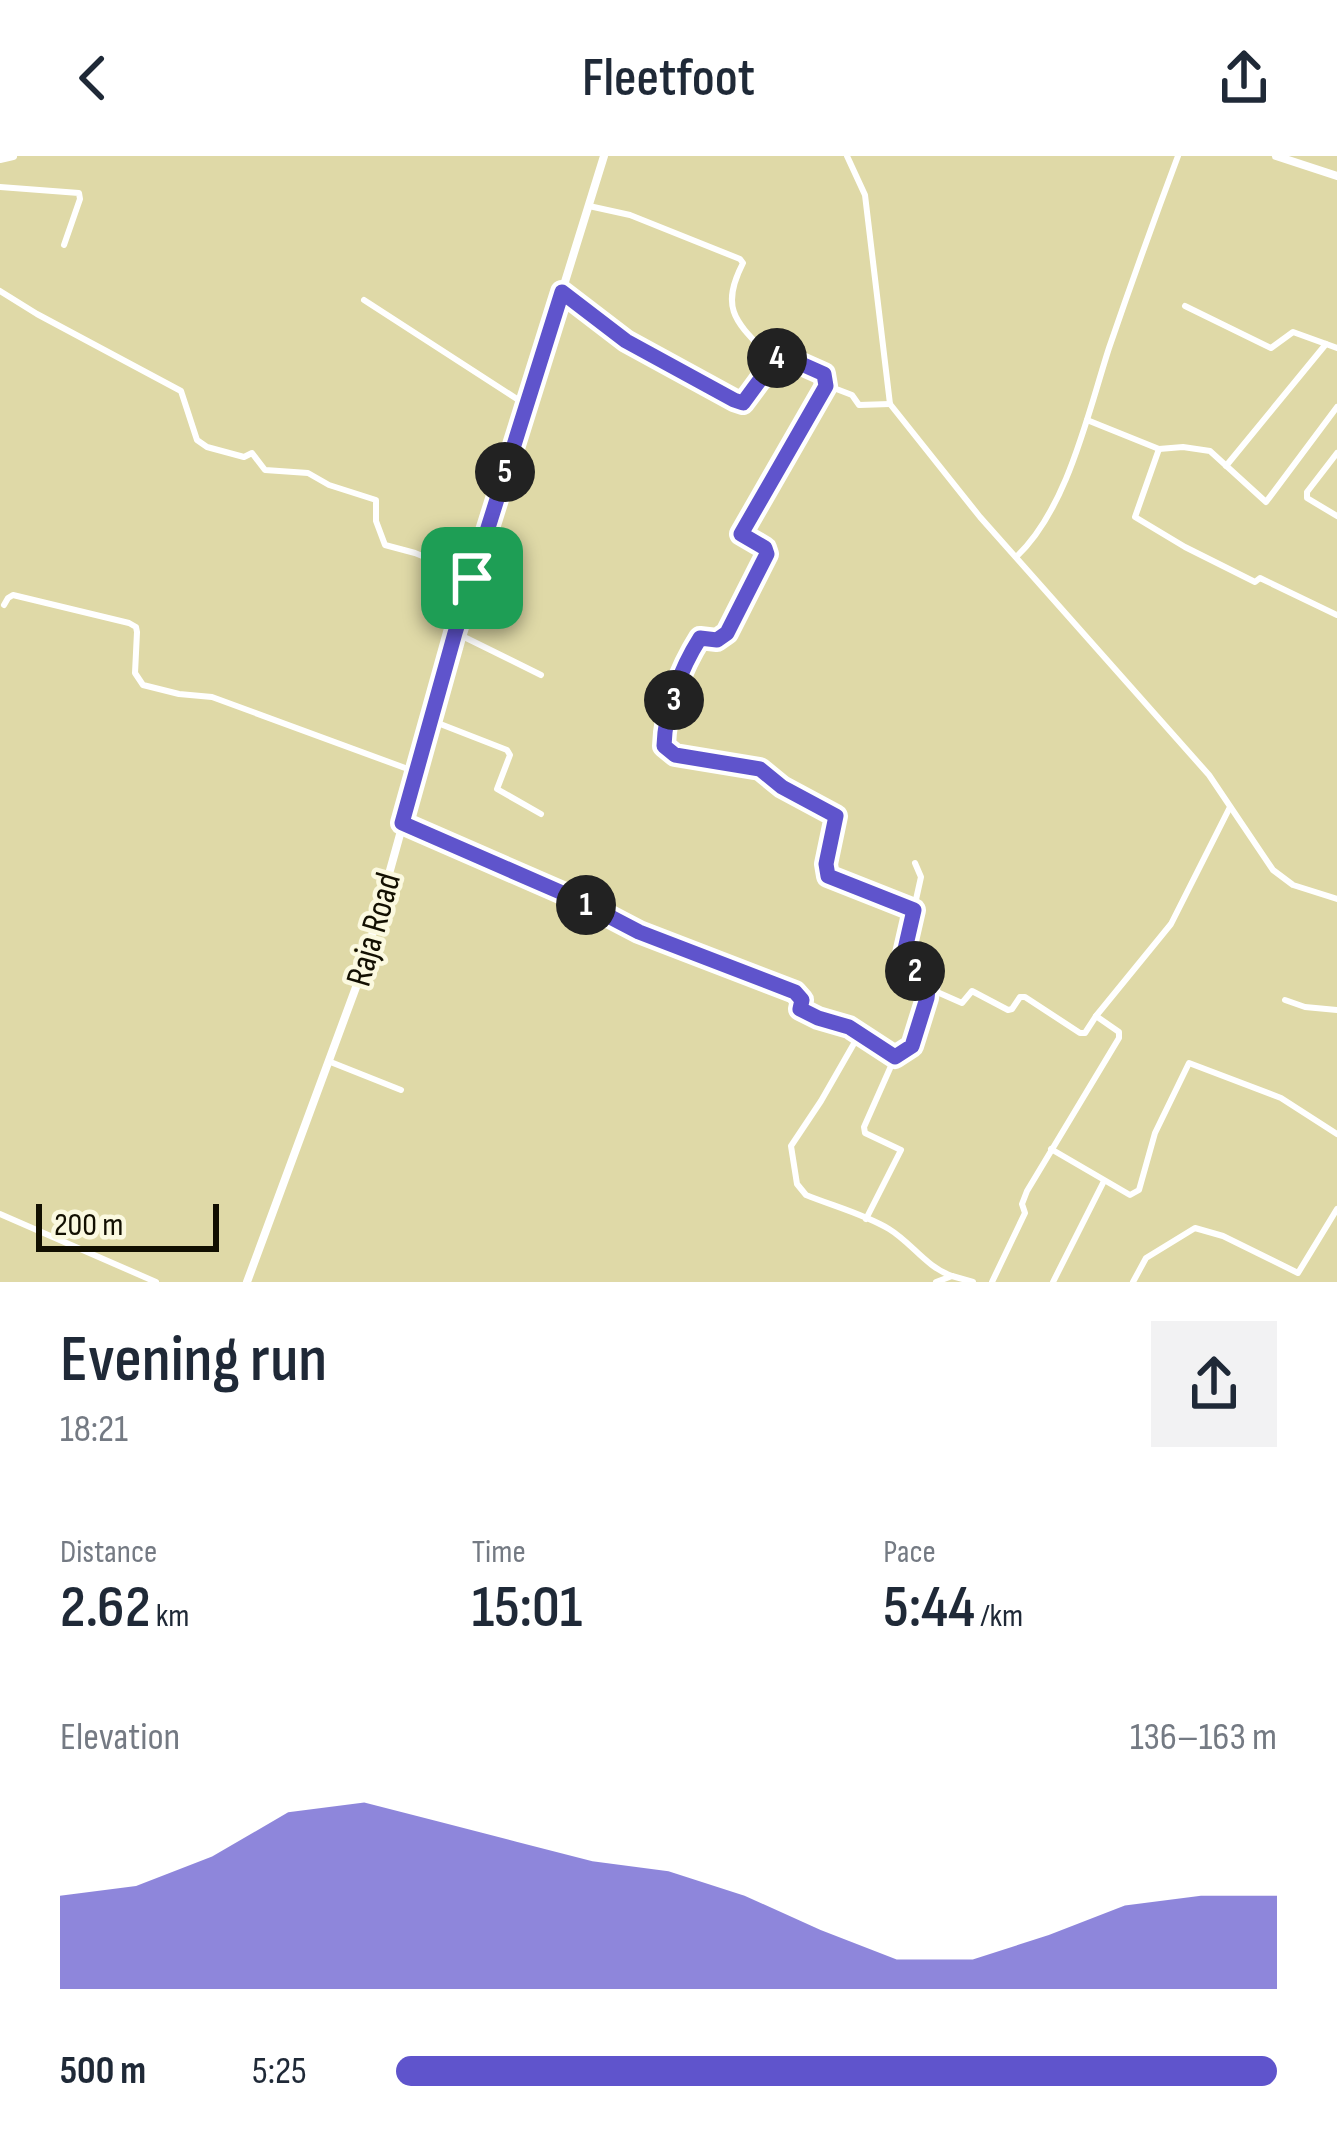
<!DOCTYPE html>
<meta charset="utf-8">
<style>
:root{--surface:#fff;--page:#f2f2f3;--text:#1f2937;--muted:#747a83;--accent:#5f54cc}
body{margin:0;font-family:"Sofia Sans Condensed",sans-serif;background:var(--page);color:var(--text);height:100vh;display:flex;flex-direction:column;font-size:45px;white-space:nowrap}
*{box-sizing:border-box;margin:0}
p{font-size:39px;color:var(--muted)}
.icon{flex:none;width:66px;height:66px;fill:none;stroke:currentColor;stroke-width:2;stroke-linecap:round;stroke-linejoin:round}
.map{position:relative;height:1126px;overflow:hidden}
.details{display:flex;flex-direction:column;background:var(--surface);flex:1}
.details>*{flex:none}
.scale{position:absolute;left:36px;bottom:30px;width:183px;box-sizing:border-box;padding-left:12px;border:6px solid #120f01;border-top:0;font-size:33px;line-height:42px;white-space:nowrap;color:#120f01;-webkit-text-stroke:9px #fbf9e0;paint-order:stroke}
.pin{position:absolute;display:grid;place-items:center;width:102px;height:102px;color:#fff;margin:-51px;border-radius:24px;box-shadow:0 6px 18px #0006}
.km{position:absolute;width:60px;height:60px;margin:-30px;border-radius:50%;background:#222;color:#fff;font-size:33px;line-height:60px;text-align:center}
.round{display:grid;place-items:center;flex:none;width:126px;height:126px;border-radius:0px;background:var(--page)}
.headline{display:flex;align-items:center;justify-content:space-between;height:204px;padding:0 60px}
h1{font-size:66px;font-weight:600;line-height:90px}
.stats{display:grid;grid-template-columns:repeat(3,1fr);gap:18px;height:204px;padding:12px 60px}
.stats div{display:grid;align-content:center}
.stats b{font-size:60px;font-weight:600}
.stats small{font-size:33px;font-weight:400}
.stats p{font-size:33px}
.chart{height:336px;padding:24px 60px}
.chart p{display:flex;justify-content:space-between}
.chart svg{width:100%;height:216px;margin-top:12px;fill:var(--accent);opacity:.7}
ul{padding:0 60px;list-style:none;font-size:39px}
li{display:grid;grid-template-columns:192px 144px 1fr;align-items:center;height:90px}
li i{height:30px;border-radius:15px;background:var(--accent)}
header{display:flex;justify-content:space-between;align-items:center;height:156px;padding:0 60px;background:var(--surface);font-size:54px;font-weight:600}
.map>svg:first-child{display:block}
</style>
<header><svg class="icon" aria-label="back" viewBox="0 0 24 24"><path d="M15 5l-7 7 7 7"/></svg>Fleetfoot<svg class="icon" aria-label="share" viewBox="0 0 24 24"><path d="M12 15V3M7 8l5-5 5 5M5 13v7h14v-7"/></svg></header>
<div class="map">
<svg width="1337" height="1126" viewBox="0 0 1337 1126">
<rect width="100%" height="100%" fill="#dfd9a7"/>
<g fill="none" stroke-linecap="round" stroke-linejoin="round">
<g stroke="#fff" stroke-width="6">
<polyline points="847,0 865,39 890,248 980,361 1209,619 1273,714 1293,729 1337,743"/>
<polyline points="0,31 79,37 80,43 64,89"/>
<path d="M589,50L630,59L740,103L743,107C720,152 735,165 766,197L779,198L823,218L826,229L852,239L859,249L890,248"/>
<polyline points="0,135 37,158 181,235 197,284 207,291 244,301 252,297 265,314 308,317 329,329 376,344 376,365 385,389 415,397 473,421"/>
<polyline points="562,137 627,185 734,245 743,247 779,198"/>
<polyline points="364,144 517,243 526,246"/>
<polyline points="1185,150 1271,192 1293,176 1337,192"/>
<path d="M826,229L741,378L765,392L768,397L727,477L717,484L700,481C681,512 665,553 664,590L675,599L759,613L782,631L836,660L826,708L828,720L914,754"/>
<polyline points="1087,264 1159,293 1183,291 1210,295 1266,346 1337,251"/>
<polyline points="1159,293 1135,361 1185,391 1255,426 1260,422 1337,459"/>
<polyline points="1337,297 1307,336 1307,342 1337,360"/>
<polyline points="1226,310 1326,188"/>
<path d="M1016,401C1067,354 1088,257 1109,192C1131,128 1154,64 1178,0"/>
<polyline points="4,449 8,442 13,439 129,467 136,471 137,476 135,517 143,529 179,538 212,541 416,616"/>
<polyline points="456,477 541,519"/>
<polyline points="430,564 507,594 510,599 497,633 541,658"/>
<polyline points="402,667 574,742 639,776 795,836 802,844 800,853 818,862 849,871 895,901 912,890 927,842 929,826 903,802 921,721 915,707"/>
<polyline points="928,832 962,847 972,835 1008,854 1012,853 1020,841 1025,841 1080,877 1085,877 1096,860"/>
<polyline points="1285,844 1305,851 1337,854"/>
<path d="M860,877L821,945L791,990L797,1028L806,1039C833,1050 864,1058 889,1073C912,1087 926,1111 952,1120"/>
<polyline points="328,905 401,934"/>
<polyline points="1051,993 1130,1039 1139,1034 1155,977 1189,907 1281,942 1337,978"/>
<polyline points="0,1058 156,1126"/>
<polyline points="866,1063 901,994 865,977 864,971 895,901"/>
<polyline points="936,1126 952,1120 973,1126"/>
<polyline points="992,1126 1025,1057 1022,1048 1027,1035 1119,882 1119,876 1096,860 1171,768 1230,651"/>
<polyline points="1053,1126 1104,1025"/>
<polyline points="1133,1126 1146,1102 1195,1072 1223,1080 1298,1117 1337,1053"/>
</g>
<polyline stroke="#fff" stroke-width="8" points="247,1126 362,815 456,477 604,0"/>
<g stroke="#fff" stroke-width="8">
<polyline points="1276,0 1337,20"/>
<polyline points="0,3 13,0"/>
</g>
</g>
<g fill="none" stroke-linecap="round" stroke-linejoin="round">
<g stroke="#fff" stroke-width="24">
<path id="route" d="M562,136L626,185L734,244L743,247L779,198L824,218L826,230L741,378L765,392L767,398L727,477L717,484L700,482C681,512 665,553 664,590L675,599L760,613L782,631L836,660L826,708L828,720L914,754L903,802L929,826L927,842L912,890L895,901L849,871L818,862L800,853L802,844L795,836L639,776L574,742L402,667L455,477Z"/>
</g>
<use href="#route" stroke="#5f54cc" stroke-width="15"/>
</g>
<g text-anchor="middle" stroke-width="9" stroke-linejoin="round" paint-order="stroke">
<g font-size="36" fill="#120f01" stroke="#fbf9e0">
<text transform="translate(372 773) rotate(-74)" y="13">Raja Road</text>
</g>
</g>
</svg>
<div class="scale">200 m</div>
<div class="pin" style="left:472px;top:422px;background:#1e9e55"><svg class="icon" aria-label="arrive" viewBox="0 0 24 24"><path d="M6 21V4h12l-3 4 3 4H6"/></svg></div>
<b class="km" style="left:586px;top:749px">1</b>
<b class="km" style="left:915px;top:815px">2</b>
<b class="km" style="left:674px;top:544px">3</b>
<b class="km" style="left:777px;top:202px">4</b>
<b class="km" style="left:505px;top:316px">5</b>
</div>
<section class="details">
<div class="headline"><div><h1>Evening run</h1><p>18:21</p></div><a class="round"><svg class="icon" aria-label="share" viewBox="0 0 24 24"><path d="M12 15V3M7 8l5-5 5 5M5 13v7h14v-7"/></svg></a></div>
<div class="stats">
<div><p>Distance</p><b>2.62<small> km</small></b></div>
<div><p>Time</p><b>15:01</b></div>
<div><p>Pace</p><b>5:44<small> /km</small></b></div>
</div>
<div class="chart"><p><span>Elevation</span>136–163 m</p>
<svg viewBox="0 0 160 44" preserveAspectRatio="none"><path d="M0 44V25L10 23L20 17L30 8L40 6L50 10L60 14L70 18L80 20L90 25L100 32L110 38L120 38L130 33L140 27L150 25L160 25V44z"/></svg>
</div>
<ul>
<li><b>500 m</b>5:25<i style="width:100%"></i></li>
</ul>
</section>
